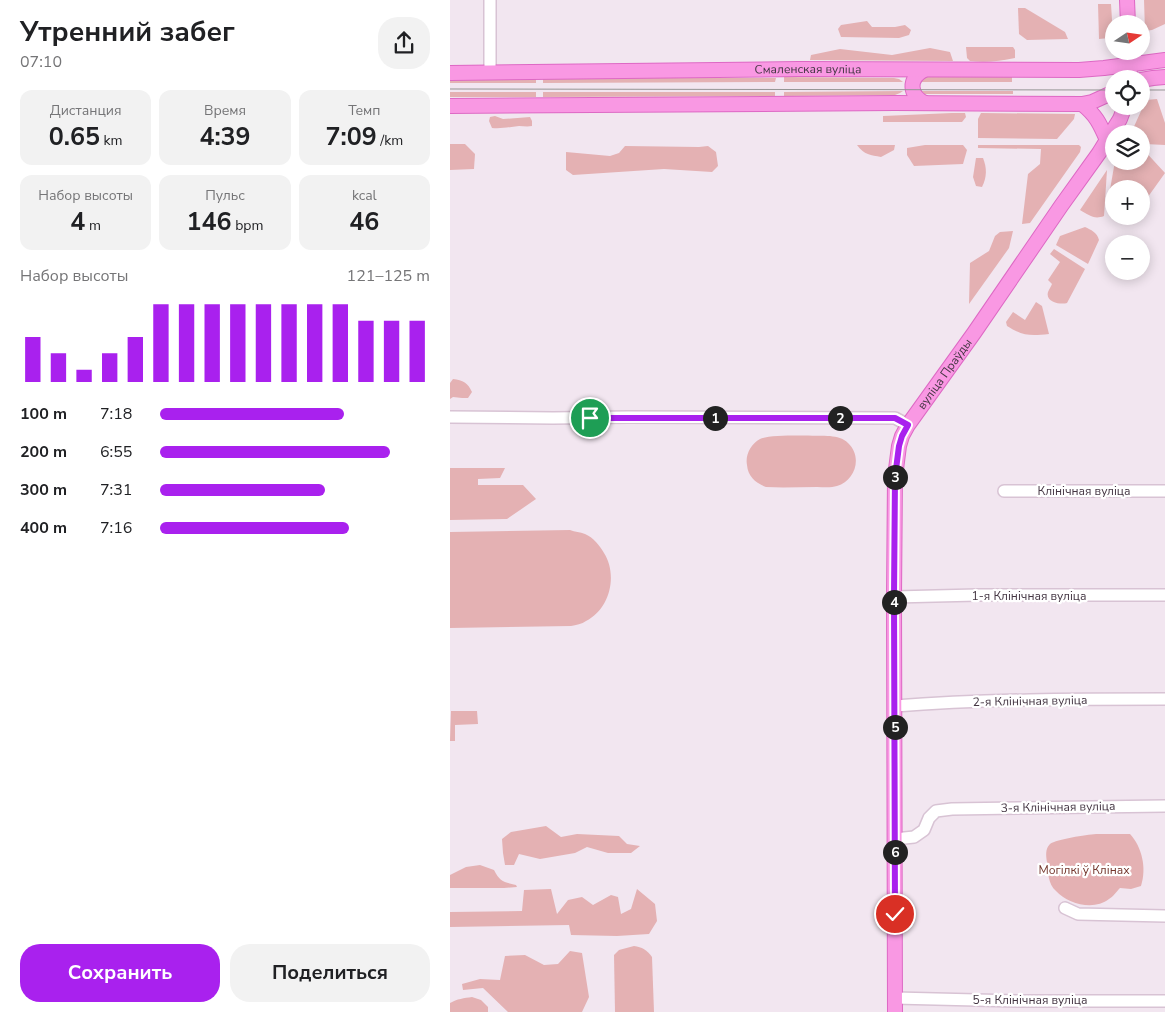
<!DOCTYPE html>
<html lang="ru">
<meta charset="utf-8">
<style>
:root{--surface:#fff;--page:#f2f2f2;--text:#202124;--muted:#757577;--accent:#a921ee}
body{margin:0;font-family:"Nunito Sans",sans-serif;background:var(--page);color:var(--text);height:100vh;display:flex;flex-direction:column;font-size:19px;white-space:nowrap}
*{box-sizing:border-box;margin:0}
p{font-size:16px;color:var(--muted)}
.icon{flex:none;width:28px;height:28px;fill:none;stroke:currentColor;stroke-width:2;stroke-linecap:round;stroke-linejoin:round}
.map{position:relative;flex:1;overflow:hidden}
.drawer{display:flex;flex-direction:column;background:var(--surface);width:450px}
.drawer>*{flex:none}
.needle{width:32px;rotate:77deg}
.tools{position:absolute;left:655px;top:15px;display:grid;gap:10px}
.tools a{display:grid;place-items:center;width:45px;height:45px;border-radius:50%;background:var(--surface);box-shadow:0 2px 12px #0003;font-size:25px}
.pin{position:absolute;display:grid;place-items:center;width:42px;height:42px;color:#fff;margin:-21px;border:2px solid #fff;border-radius:50%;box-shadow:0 1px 5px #0007}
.km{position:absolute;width:25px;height:25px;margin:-12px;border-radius:50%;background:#222;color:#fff;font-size:14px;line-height:25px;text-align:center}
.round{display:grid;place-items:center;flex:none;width:52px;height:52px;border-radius:20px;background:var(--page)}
.overview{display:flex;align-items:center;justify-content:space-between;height:85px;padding:0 20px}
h1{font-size:28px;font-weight:700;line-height:38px}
.stats{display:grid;grid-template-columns:repeat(3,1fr);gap:8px;height:85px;padding:5px 20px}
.stats div{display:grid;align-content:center;border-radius:12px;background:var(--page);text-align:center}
.stats b{font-size:25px;font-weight:700}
.stats small{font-size:14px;font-weight:400}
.stats p{font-size:14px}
.chart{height:140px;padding:10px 20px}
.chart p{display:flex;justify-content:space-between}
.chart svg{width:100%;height:90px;margin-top:5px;stroke:var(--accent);stroke-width:6}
.button{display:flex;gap:10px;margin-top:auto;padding:10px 20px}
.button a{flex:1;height:58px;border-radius:20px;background:var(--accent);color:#fff;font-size:20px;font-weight:700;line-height:58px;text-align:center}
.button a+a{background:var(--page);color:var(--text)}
ul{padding:0 20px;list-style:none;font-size:16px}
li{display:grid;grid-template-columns:80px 60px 1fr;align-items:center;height:38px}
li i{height:12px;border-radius:6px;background:var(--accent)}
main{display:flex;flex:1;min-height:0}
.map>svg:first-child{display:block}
</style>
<main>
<section class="drawer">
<div class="overview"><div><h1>Утренний забег</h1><p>07:10</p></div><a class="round"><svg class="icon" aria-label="share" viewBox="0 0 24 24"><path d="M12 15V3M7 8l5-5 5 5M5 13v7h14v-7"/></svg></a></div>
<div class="stats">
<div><p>Дистанция</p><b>0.65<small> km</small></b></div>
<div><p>Время</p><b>4:39</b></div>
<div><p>Темп</p><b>7:09<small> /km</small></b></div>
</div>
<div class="stats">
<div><p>Набор высоты</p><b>4<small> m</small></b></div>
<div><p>Пульс</p><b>146<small> bpm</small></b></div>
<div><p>kcal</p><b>46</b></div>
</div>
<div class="chart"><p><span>Набор высоты</span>121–125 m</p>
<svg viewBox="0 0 160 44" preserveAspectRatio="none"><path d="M5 44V22M15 44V30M25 44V38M35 44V30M45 44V22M55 44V6M65 44V6M75 44V6M85 44V6M95 44V6M105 44V6M115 44V6M125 44V6M135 44V14M145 44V14M155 44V14"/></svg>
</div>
<ul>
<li><b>100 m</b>7:18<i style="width:68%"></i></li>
<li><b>200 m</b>6:55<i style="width:85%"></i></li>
<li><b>300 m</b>7:31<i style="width:61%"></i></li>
<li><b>400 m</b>7:16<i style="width:70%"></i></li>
</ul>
<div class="button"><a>Сохранить</a><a>Поделиться</a></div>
</section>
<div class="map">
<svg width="715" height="1012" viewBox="0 0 715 1012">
<rect width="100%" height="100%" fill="#f2e6f0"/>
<g fill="#e4b1b3">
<polygon points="694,0 715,0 715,24 702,30 695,31"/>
<polygon points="648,4 661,4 663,36 659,38 649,39"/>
<polygon points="568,8 575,8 615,32 618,39 577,40 569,34"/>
<polygon points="417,21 422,27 445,27 455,25 461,30 459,35 449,38 391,37 388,29 391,25"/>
<path d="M516,47H563L565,50V58C550,61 536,63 520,61L517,58Z"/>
<polygon points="480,48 500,52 503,61 360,60 361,55 390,49 442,55"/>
<polygon points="334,77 444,78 449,79 453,82 334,82"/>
<polygon points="474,77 562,77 562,82 467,82"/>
<polygon points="93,78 326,78 325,82 93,83"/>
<rect x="0" y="79" width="86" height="4"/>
<polygon points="453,91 450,93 445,95 334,96 334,92"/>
<polygon points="468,91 563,91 563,94 471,94"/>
<rect x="0" y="92" width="86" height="5"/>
<polygon points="93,92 325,92 325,96 93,97"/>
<polygon points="707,99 715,123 715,145 695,144 691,140 691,134 685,134 682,131 696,100"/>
<polygon points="502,113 515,113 516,117 512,122 433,122 433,116"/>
<polygon points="531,113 625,114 624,119 607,139 528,138 528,119"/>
<path d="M45,116L53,119L80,117L82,121V126C77,127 73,126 69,126C59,127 51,129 42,128L39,121L40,117Z"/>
<polygon points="0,144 15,144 25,154 24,169 0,170"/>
<path d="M407,145H445L444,150L431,157C421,155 414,155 407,145Z"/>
<polygon points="475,145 513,145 517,150 513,164 464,166 457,155 457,148"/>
<polygon points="528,145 629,145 631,147 630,152 580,223 572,224 578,174 590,164 591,149 528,148"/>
<polygon points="175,146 249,147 258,146 266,152 268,166 262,172 214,169 123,175 116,170 116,152 160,156 169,153"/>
<polygon points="692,148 715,173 695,201 691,202 691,189 664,189 664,212 659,213 658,201 665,161 691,161"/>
<path d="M526,158H533C537,168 537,177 532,187L526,186L523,177Z"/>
<path d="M657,170L654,216C644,220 639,215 630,210Z"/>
<path d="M635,227C641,230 647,232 649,240L638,264L606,245L610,236Z"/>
<polygon points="563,231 559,248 519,304 520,263 539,251 545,236 550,232"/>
<path d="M604,249L635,269L617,303C611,305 595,302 598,292C599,289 601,287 602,284L598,280L610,262L600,254Z"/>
<path d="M586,302L592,306L599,334C580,336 573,336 557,326L556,322L563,312L575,320Z"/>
<path d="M3,379C13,380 18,383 22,392L18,398H12L3,397L0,399V383Z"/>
<path d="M380,436C387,437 393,438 398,443C413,457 405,481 387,486C381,488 373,487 367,487C350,487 333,488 316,487C306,483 298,477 297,465C295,455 301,444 310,439C321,434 366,436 380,436Z"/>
<polygon points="0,468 55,468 50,478 28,479 28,485 73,485 86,499 57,519 0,520"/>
<path d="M120,530C125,532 130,532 135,534C143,537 150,546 154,553C168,575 160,609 136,621C132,624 126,625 121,626L0,628V532Z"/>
<polygon points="1,711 27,711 28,724 5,725 5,741 0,741"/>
<polygon points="96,826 111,837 127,834 169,836 177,844 190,846 181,853 158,853 137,847 125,853 90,859 69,854 64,865 55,865 53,853 52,839 61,832"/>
<path d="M646,834H680C692,847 697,868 691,886L681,889L670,888C666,892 663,897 659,899C644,911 618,904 606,891C598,884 598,872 597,862C596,856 595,849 600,844C607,839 636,835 646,834Z"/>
<path d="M30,865L44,870C50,882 54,882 66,885L67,887L54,888H0V875L16,867Z"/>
<polygon points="101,889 107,914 118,900 132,897 143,905 161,895 168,897 171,914 181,909 187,889 205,904 207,921 199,934 167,936 121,935 119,925 0,927 0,912 72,911 74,890"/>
<path d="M184,946C192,947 197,950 202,957L204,1012H165L164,955L169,950Z"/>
<polygon points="120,951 132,953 139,997 132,1012 58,1012 33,988 13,990 12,984 30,979 50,980 55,956 75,955 94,965 108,964"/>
<path d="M22,997L31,1000L38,1007V1012H0V1003C7,999 14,998 22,997Z"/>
</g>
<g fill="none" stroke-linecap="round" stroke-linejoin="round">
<g stroke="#d8c3d4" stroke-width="14">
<g id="minor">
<polyline points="40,72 40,0"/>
<polyline points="0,417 103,418 178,417 445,418 458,425"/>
<polyline points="554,491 715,491"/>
<polyline points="444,597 527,595 715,595"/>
<path d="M445,706C534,699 625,699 715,699"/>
<polyline points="445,839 464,837 474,830 479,818 486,811 502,809 715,806"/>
<polyline points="615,908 628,914 715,916"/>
<polyline points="445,998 567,1001 715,1001"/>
</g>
</g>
<g stroke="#dd69c4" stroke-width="16">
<g id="major">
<polyline points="677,0 678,24"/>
<polyline points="679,51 680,79"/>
<path d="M474,70C458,78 459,96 475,103"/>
<path id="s1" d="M0,73L349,69L629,70L654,68L715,60"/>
<polyline points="691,80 703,78 715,77"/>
<path d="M632,104C646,115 650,124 657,140"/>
<polyline points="0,106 445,103 632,104 642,102 664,92"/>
<path id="s2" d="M445,1012L444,597L445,477L449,446L452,436L458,425L524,333L611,206L649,153L670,119L675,106"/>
</g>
</g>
<use href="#minor" stroke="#fff" stroke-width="11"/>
<use href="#major" stroke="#f998e3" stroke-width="14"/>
<g stroke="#959595" stroke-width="1">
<polyline points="0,89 664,90"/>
<polyline points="691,90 715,90"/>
</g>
</g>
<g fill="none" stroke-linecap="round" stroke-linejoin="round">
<g stroke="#fff" stroke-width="10">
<polyline id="route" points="140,418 445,418 458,425 452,436 449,446 445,477 444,597 445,914"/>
</g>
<use href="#route" stroke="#a921ee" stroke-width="6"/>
</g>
<g text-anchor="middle" stroke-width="4.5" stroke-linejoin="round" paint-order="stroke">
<g font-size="12" fill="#443643" stroke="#fff">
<text dy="4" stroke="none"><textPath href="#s1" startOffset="358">Смаленская вуліца</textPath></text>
<text dy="4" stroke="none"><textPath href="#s2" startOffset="652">вуліца Праўды</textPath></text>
<text x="634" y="495">Клінічная вуліца</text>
<text x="579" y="600">1-я Клінічная вуліца</text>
<text transform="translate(580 701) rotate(-1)" y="4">2-я Клінічная вуліца</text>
<text transform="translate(608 807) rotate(-1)" y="4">3-я Клінічная вуліца</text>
<text x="580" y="1004">5-я Клінічная вуліца</text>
</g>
<g font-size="12" fill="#73362c" stroke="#fff">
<text x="634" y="874">Могілкі ў Клінах</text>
</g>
</g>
</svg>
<div class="tools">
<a><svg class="needle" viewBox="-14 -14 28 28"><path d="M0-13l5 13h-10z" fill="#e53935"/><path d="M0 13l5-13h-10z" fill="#757577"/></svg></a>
<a><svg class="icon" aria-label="locate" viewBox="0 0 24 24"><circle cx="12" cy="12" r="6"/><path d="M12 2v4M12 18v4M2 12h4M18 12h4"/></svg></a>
<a><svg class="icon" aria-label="layers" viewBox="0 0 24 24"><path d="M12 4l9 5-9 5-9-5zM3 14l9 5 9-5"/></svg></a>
<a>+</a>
<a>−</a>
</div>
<div class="pin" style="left:140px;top:418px;background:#1e9e55"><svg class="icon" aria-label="arrive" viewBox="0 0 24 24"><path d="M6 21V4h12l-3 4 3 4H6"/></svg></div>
<div class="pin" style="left:445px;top:914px;background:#d93025"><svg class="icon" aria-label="check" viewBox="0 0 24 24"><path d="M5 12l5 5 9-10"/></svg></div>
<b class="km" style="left:265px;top:418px">1</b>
<b class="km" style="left:390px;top:418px">2</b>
<b class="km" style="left:445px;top:477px">3</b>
<b class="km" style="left:444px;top:602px">4</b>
<b class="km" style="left:445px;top:727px">5</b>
<b class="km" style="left:445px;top:852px">6</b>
</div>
</main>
